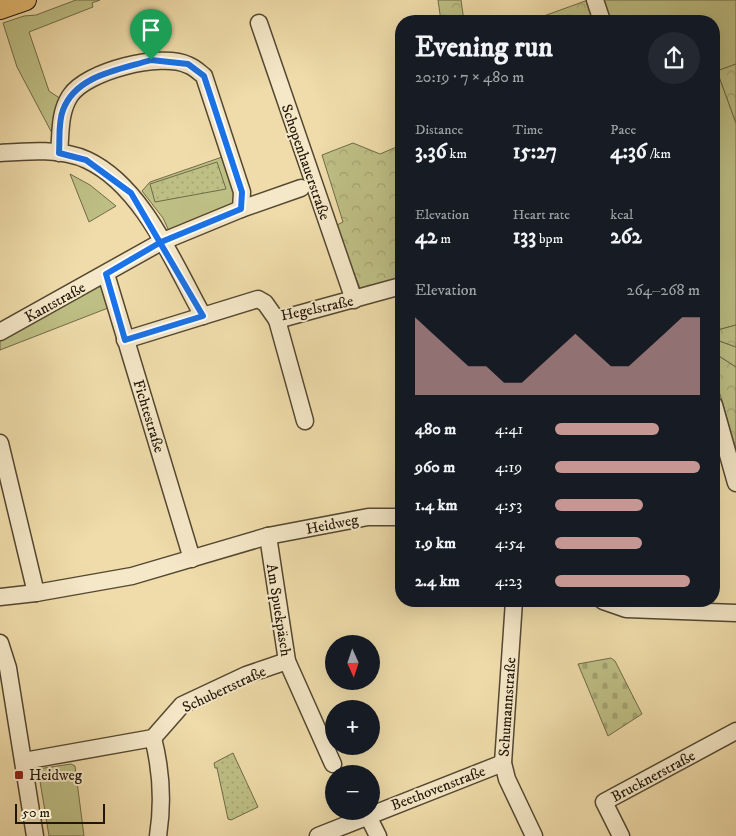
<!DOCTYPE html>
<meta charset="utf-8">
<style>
:root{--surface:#171b24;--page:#242831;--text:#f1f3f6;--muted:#9ea1a6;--accent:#c59692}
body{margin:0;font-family:"IM FELL DW Pica",serif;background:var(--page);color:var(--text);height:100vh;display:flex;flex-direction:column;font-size:19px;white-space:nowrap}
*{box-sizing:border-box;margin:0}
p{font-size:16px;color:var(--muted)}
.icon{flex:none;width:28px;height:28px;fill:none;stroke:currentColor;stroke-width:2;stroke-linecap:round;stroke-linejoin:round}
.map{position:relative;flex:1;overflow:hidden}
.drawer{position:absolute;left:395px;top:15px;width:325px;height:592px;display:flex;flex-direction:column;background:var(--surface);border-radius:20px;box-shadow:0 5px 20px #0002}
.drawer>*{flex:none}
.needle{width:32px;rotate:177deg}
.tools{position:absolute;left:325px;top:635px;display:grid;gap:10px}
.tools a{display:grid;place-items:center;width:55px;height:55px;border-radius:50%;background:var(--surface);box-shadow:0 5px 20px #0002;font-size:25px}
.scale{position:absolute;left:15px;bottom:12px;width:90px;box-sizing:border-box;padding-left:5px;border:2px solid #20170a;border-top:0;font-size:14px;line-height:18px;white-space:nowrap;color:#20170a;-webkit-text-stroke:4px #f5e8c8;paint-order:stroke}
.pin{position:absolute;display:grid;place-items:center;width:42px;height:42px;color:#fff;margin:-51px -21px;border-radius:50% 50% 50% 0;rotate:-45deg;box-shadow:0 0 5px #0007}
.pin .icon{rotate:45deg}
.round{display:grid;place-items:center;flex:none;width:52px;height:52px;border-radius:26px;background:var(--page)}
.overview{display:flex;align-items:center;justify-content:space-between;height:85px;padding:0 20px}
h1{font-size:28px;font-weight:700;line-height:38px}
.stats{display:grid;grid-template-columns:repeat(3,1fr);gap:8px;height:85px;padding:5px 20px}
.stats div{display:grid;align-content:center}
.stats b{font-size:21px;font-weight:700}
.stats small{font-size:14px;font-weight:400}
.stats p{font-size:14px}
.chart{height:140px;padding:10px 20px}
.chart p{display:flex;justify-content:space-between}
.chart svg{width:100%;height:90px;margin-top:5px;fill:var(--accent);opacity:.7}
ul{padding:0 20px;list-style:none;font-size:16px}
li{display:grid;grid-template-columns:80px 60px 1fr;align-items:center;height:38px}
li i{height:12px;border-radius:6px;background:var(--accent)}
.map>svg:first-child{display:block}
</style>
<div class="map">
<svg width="736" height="836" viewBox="0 0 736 836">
<defs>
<pattern id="forest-crowns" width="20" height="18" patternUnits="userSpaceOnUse" patternTransform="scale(1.25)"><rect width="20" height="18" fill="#bebf85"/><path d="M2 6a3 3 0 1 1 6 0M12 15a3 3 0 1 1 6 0" fill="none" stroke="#a3a372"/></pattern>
<pattern id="cemetery-stones" width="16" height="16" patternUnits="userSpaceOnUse" patternTransform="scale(1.25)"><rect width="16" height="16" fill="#bebf85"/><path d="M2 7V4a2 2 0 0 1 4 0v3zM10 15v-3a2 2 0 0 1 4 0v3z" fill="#a3a372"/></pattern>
<pattern id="park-dots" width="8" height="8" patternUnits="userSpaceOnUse" patternTransform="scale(1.25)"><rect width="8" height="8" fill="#bebf85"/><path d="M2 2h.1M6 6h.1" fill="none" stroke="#a3a372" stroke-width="1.8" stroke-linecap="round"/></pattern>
</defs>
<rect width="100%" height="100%" fill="#efdcaa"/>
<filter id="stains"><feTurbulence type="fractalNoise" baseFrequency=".004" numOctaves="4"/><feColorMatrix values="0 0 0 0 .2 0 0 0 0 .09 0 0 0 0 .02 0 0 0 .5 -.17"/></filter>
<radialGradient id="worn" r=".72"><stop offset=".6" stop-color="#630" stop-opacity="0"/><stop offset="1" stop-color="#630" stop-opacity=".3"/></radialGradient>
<g fill="#bebf85" stroke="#6f6b48">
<polygon points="76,0 100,0 92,3 93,7 29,32 49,91 61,99 53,135 17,67 3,23 24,16 36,15"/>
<polygon points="599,0 736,0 736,64 717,71 736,123 736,325 714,331 714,21 605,21"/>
<polygon points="225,156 236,199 229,206 170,233 163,218 142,191 150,182"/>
<polygon points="70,174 90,185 116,206 89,222"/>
<polygon points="96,285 102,288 108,308 0,350 0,339"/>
<polygon points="714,339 736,347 736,367 714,353"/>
<polygon points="71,764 75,766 84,836 49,836 38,769"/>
</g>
<g fill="url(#forest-crowns)" stroke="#6f6b48">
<polygon points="438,0 461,0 464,21 441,21"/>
<polygon points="588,0 599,21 530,21"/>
<polygon points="736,64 736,123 717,71"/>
<polygon points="353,143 380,154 401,145 401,281 362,293 335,226 343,222 322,155"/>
<polygon points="736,325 736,347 714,339 714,331"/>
<polygon points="714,353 736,367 736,449 714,374"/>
</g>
<polygon fill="url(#cemetery-stones)" stroke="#6f6b48" points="611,658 615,661 642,714 608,736 578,664"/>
<g fill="url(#park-dots)" stroke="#6f6b48">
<polygon points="217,162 226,189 155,202 150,184"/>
<polygon points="233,753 258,807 231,820 228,819 217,768 215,768 214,763"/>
</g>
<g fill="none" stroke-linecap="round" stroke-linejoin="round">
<g stroke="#544832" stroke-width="19">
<g id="minor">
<polyline points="595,0 602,21"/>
<polyline points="259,23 354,300"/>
<path d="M0,153C27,151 61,148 87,160C143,186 174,264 203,316"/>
<polyline points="241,209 301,188"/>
<polyline points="106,274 192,559"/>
<polyline points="277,320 305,421"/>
<path d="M0,332L161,242L241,209L242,192L204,76C199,72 194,67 188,65C161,52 86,71 70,96C59,113 61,133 59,153"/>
<polyline points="125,340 258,299 265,303 277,320 401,286"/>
<polyline points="714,405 736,483"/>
<polyline points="0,443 36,593"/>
<polyline points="268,536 287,661 333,764"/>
<polyline points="0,597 36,593 132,576 268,536 368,517 401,517"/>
<polyline points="514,601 503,763 507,779 534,836"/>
<polyline points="603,601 626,609 736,613"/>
<polyline points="0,643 8,668 35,836"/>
<path d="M153,738C161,769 163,804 158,836"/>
<polyline points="24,761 153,738 182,705 246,675 287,661"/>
<polyline points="368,816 378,836"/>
<polyline points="318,836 503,763"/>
<polyline points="621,836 604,802 736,731"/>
</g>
</g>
<g stroke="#20170a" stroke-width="22">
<polyline id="major" points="0,9 26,0"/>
</g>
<use href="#minor" stroke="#f5e8c8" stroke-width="16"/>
<use href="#major" stroke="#e8be75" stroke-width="20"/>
</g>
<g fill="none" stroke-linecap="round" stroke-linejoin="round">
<g stroke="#fff" stroke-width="10">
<path id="route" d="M151,60L188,64L204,76L242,192L241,209L161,242L106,274L125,340L203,316L131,193L86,160L59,153C60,140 58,122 63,110C76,75 119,70 151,60"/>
</g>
<use href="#route" stroke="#1a73e8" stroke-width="6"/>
</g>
<rect fill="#8f2418" stroke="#f5e8c8" stroke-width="2" x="14" y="770" width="10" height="10" rx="2.5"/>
<g text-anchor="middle" stroke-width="4" stroke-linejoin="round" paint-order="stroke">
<g font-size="15" fill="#20170a" stroke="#f5e8c8">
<text transform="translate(306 162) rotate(71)" y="5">Schopenhauerstraße</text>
<text transform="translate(55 302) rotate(-29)" y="5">Kantstraße</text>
<text transform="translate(317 308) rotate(-12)" y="5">Hegelstraße</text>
<text transform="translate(149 416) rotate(73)" y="5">Fichtestraße</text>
<text transform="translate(332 524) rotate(-11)" y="5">Heidweg</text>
<text transform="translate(279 610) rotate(81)" y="5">Am Spuekpäsch</text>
<text transform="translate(224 689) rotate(-25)" y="5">Schubertstraße</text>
<text transform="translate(507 707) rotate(-86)" y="5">Schumannstraße</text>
<text transform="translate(653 776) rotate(-28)" y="5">Brucknerstraße</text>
<text transform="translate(438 788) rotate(-21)" y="5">Beethovenstraße</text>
</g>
<g font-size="15" fill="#20170a" stroke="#f5e8c8" text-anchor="start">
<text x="29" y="780">Heidweg</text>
</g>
</g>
<rect width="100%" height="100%" filter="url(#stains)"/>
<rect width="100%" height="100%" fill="url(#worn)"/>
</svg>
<div class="tools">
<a><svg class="needle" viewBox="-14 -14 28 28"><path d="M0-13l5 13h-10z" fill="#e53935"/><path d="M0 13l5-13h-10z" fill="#9ea1a6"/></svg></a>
<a>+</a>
<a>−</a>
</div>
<div class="scale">50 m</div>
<div class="pin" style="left:151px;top:60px;background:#1e9e55"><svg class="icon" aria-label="arrive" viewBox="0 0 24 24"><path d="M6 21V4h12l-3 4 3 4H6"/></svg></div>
<section class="drawer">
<div class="overview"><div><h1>Evening run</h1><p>20:19 · 7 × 480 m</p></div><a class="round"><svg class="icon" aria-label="share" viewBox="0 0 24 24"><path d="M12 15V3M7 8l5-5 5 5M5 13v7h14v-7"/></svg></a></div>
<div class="stats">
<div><p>Distance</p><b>3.36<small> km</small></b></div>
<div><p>Time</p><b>15:27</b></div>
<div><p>Pace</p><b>4:36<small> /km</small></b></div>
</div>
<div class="stats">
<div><p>Elevation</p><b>42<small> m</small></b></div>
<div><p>Heart rate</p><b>133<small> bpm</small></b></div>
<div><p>kcal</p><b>262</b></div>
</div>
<div class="chart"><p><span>Elevation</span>264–268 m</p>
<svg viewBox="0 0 160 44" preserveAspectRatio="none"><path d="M0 44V6L10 14L20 22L30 30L40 30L50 38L60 38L70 30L80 22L90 14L100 22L110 30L120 30L130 22L140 14L150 6L160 6V44z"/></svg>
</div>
<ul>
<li><b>480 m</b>4:41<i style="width:72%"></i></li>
<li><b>960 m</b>4:19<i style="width:100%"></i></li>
<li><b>1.4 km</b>4:53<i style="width:61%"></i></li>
<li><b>1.9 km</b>4:54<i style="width:60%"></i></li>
<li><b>2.4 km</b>4:23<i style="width:93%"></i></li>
</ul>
</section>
</div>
